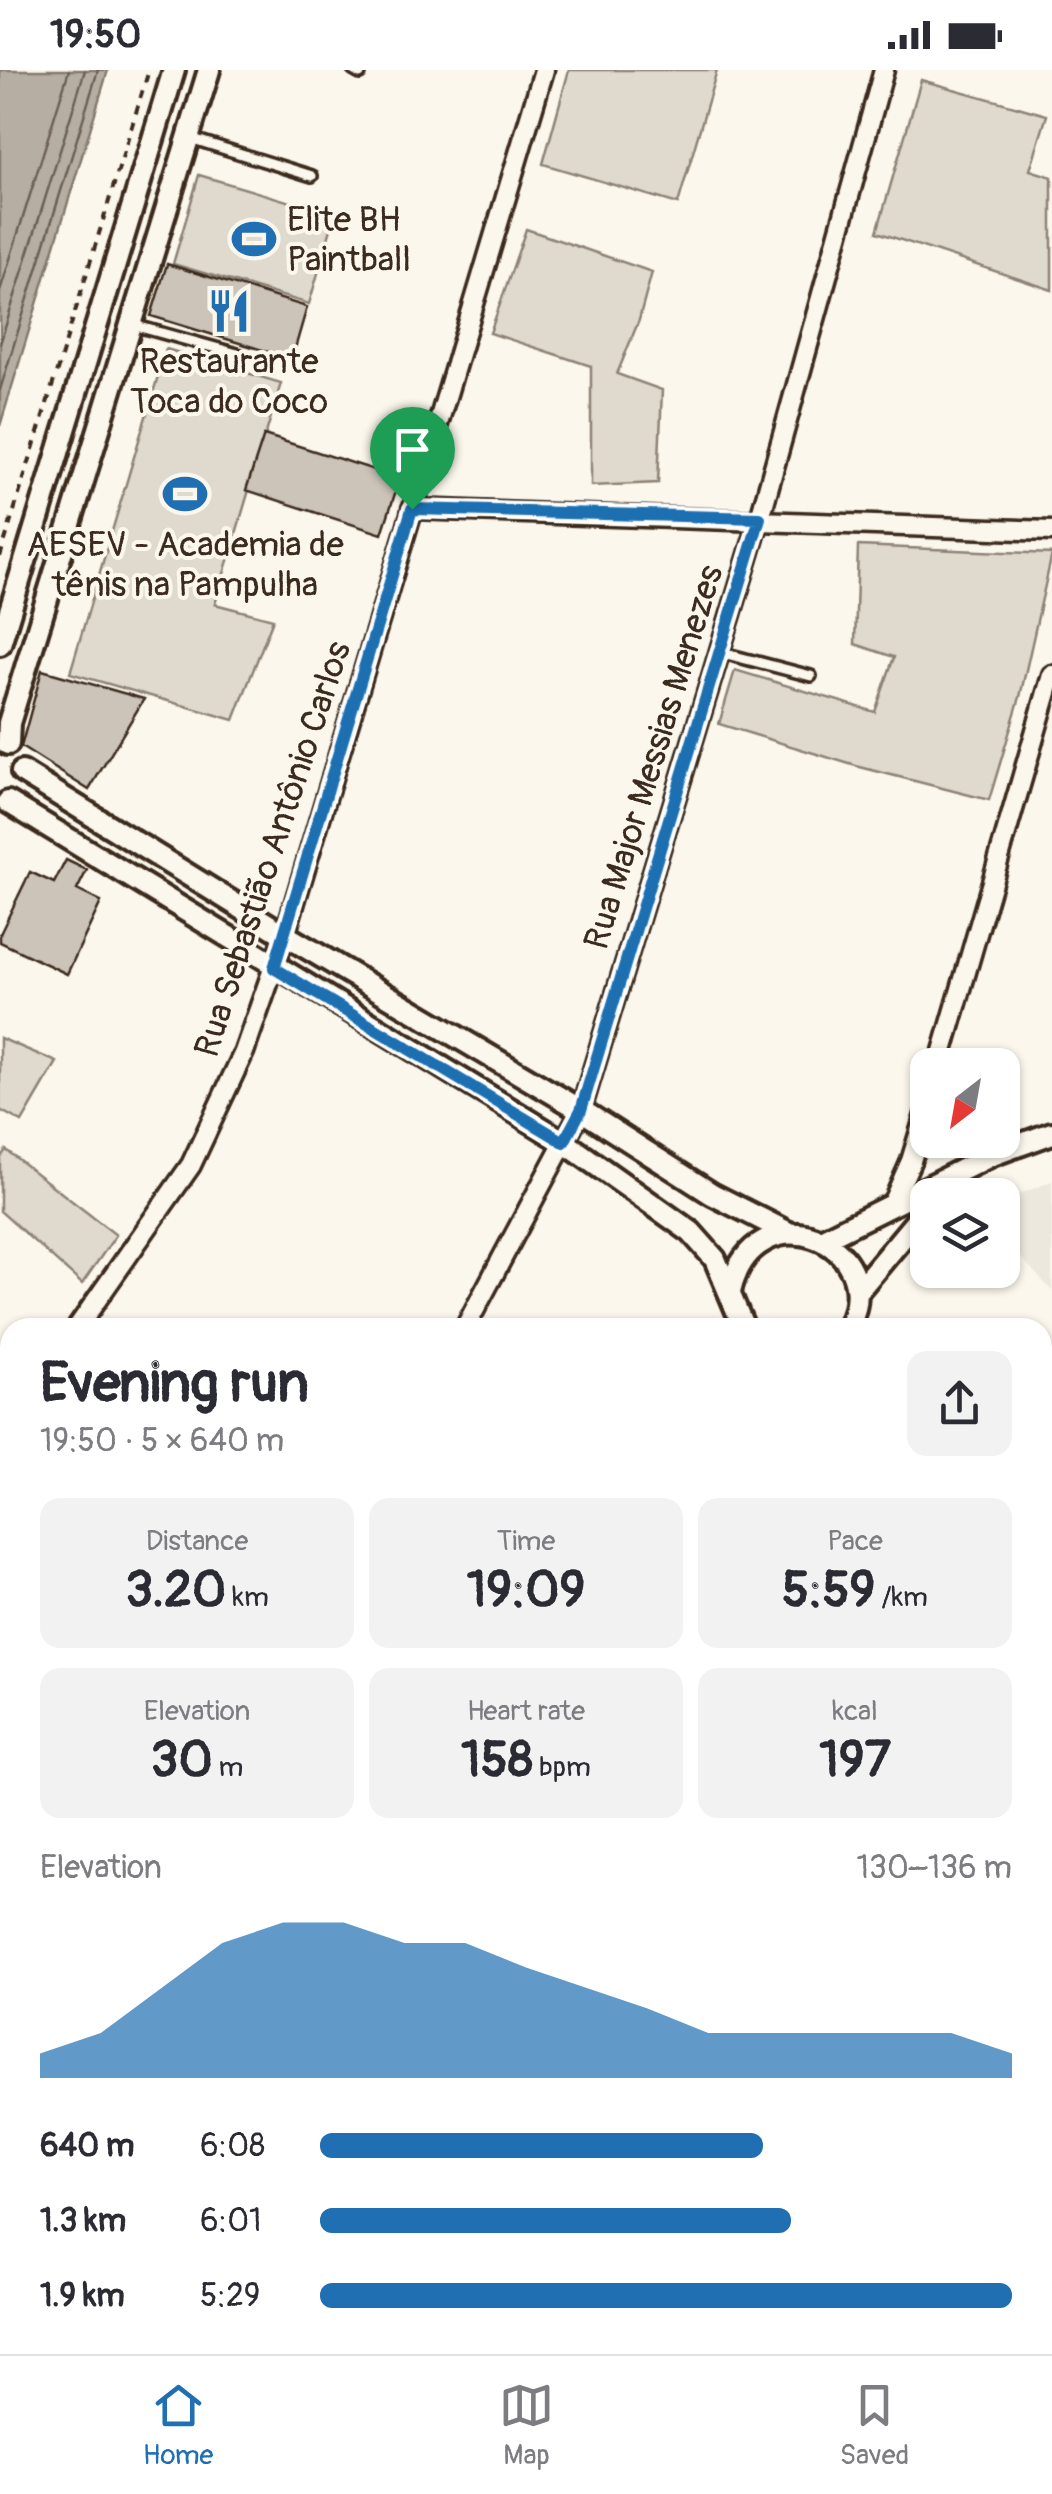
<!DOCTYPE html>
<meta charset="utf-8">
<style>
:root{--surface:#fff;--page:#f2f2f3;--text:#2b2b33;--muted:#7c7c81;--line:#e1e1e2;--accent:#1f6fb2}
body{margin:0;font-family:Pangolin,sans-serif;background:var(--page);color:var(--text);height:100vh;display:flex;flex-direction:column;font-size:38px;white-space:nowrap}
*{box-sizing:border-box;margin:0}
p{font-size:32px;color:var(--muted)}
.icon{flex:none;width:55px;height:55px;fill:none;stroke:currentColor;stroke-width:2;stroke-linecap:round;stroke-linejoin:round}
.map{position:relative;flex:1;overflow:hidden}
.panel{position:absolute;left:0px;top:1248px;width:1052px;height:1038px;display:flex;flex-direction:column;background:var(--surface);border-radius:30px 30px 0 0;box-shadow:0 2px 8px #0004}
.panel>*{flex:none}
.needle{width:65px;rotate:211deg}
.buttons{position:absolute;left:910px;top:978px;display:grid;gap:20px}
.buttons a{display:grid;place-items:center;width:110px;height:110px;border-radius:20px;background:var(--surface);box-shadow:0 2px 8px #0004;font-size:50px}
.pin{position:absolute;display:grid;place-items:center;width:85px;height:85px;color:#fff;margin:-102px -42px;border-radius:50% 50% 50% 0;rotate:-45deg;box-shadow:0 0 10px #0007}
.pin .icon{rotate:45deg}
.round{display:grid;place-items:center;flex:none;width:105px;height:105px;border-radius:20px;background:var(--page)}
.headline{display:flex;align-items:center;justify-content:space-between;height:170px;padding:0 40px}
h1{font-size:55px;font-weight:700;line-height:75px}
.figures{display:grid;grid-template-columns:repeat(3,1fr);gap:15px;height:170px;padding:10px 40px}
.figures div{display:grid;align-content:center;border-radius:20px;background:var(--page);text-align:center}
.figures b{font-size:50px;font-weight:700}
.figures small{font-size:28px;font-weight:400}
.figures p{font-size:28px}
.chart{height:280px;padding:20px 40px}
.chart p{display:flex;justify-content:space-between}
.chart svg{width:100%;height:180px;margin-top:10px;fill:var(--accent);opacity:.7}
ul{padding:0 40px;list-style:none;font-size:32px}
li{display:grid;grid-template-columns:160px 120px 1fr;align-items:center;height:75px}
li i{height:25px;border-radius:12px;background:var(--accent)}
.status{display:flex;justify-content:space-between;align-items:center;height:70px;padding:0 50px;background:var(--surface);direction:ltr}
.status svg{height:28px;fill:currentColor}
.dock{display:flex;justify-content:space-around;align-items:center;height:140px;border-top:2px solid var(--line);background:var(--surface);font-size:28px;color:var(--muted)}
.dock a{display:grid;justify-items:center;gap:5px}
.dock .on{color:var(--accent)}
.map>svg:first-child{display:block}
</style>
<div class="status"><b>19:50</b><svg viewBox="0 0 49 12"><path d="M0 12V9h3v3zM5 12V6h3v6zM10 12V3h3v9zM15 12V0h3v12zM26 1h20v11H26zM47 4h2v5h-2z"/></svg></div>
<div class="map">
<svg width="1052" height="2284" viewBox="0 0 1052 2284">
<rect width="100%" height="100%" fill="#fbf7ec"/>
<filter id="ink" filterUnits="userSpaceOnUse"><feTurbulence type="fractalNoise" baseFrequency=".01" numOctaves="2"/><feDisplacementMap in="SourceGraphic" scale="20" xChannelSelector="R" yChannelSelector="G"/><feConvolveMatrix kernelMatrix="1 2 1 2 8 2 1 2 1" color-interpolation-filters="sRGB"/></filter>
<g filter="url(#ink)">
<g fill="#ede8dd">
<polygon points="1052,1111 1052,1221 1002,1167 1003,1131"/>
<polygon points="1052,1607 1052,2030 1043,2031 1042,1609"/>
<polygon points="1052,2035 1052,2201 1043,2202 1043,2037"/>
</g>
<g fill="#dfd9ce" stroke="#8d8276" stroke-width="2.5">
<polygon points="569,0 717,0 678,134 543,94"/>
<polygon points="921,10 1047,45 1030,100 1052,107 1052,220 877,162"/>
<polygon points="199,105 335,145 309,234 173,194"/>
<polygon points="526,159 652,202 639,250 617,304 662,320 658,413 591,416 591,296 490,263"/>
<polygon points="166,279 281,313 215,534 273,549 234,650 70,603"/>
<polygon points="858,476 1052,484 1020,627 989,730 856,696 719,654 735,600 875,642 894,587 855,574"/>
<polygon points="0,968 57,992 22,1052 0,1040"/>
<polygon points="6,1080 116,1165 82,1214 0,1141 0,1088"/>
</g>
<polygon fill="#b6aea2" stroke="#85796d" stroke-width="2.5" points="0,0 108,0 0,356"/>
<g fill="none" stroke-linecap="round" stroke-linejoin="round">
<g stroke="#6c5f53" stroke-width="2.5">
<polyline points="0,221 69,0"/>
<polyline points="0,274 85,0"/>
<polyline points="0,320 98,0"/>
</g>
</g>
<g fill="#ccc4b9" stroke="#3b2a1e" stroke-width="2.5">
<polygon points="167,194 307,237 292,289 151,246"/>
<polygon points="264,365 400,408 382,464 246,420"/>
<polygon points="42,600 144,629 89,720 21,677"/>
<polygon points="66,790 87,800 77,820 101,832 67,904 0,872 0,864 30,802 54,813"/>
</g>
<g fill="none" stroke-linecap="round" stroke-linejoin="round">
<g stroke="#3b2a1e" stroke-width="16">
<g id="service">
<polyline points="353,0 360,4"/>
<polyline points="190,68 312,106"/>
<polyline points="133,255 241,285"/>
<polyline points="719,582 811,606"/>
</g>
</g>
<g stroke="#3b2a1e" stroke-width="25">
<g id="minor">
<polyline points="412,439 1052,461"/>
<polyline points="939,995 1052,605"/>
<polyline points="892,1134 911,1091 928,1035"/>
<polyline points="77,1258 191,1095 244,982 285,865 544,0"/>
<polyline points="465,1258 581,1040 760,448 884,0"/>
<polyline points="0,1358 10,1345"/>
<polyline points="0,1414 10,1418"/>
<polyline points="0,1854 10,1843"/>
<polyline points="273,2284 290,2275"/>
</g>
</g>
<g stroke="#3b2a1e" stroke-width="28">
<g id="tertiary">
<polyline points="0,574 174,0"/>
<polyline points="8,674 9,653 209,0"/>
<polyline points="22,702 285,865 581,1040 712,1124 787,1162"/>
<polyline points="8,732 564,1072 691,1162 715,1189 744,1258"/>
<polyline points="823,1169 992,1085 1052,1063"/>
<path d="M730,1222C754,1116 892,1171 848,1258"/>
<polyline points="857,1222 928,1137"/>
<polyline points="946,2275 948,2284"/>
<polyline points="967,2275 969,2284"/>
</g>
</g>
<polyline stroke="#3b2a1e" stroke-width="4" stroke-dasharray="8 8" stroke-linecap="butt" points="0,487 149,0"/>
<use href="#service" stroke="#fbf7ec" stroke-width="9"/>
<use href="#minor" stroke="#fbf7ec" stroke-width="18"/>
<use href="#tertiary" stroke="#fbf7ec" stroke-width="20"/>
</g>
</g>
<g fill="none" stroke-linecap="round" stroke-linejoin="round" filter="url(#ink)">
<g stroke="#fff" stroke-width="20">
<polygon id="route" points="412,439 760,448 581,1040 564,1072 274,898"/>
</g>
<use href="#route" stroke="#1f6fb2" stroke-width="12"/>
</g>
<defs>
<g id="stadium-bare" transform="scale(3.45)"><path d="M0-5a6.5 5 0 1 0 0 10a6.5 5 0 1 0 0-10ZM-3.5-1.8h7v3.6h-7Z" fill="#1f6fb2" stroke="#fbf7ec" stroke-width="2.5" paint-order="stroke"/></g>
<g id="restaurant-bare" transform="scale(3.45)"><path d="M-5-6h1v4h1v-4h1v4h1v-4h1v5L-1.5 .5V6h-2V.5L-5-1ZM5-6V6H3V1.5H1.5Q1.5-4 5-6Z" fill="#1f6fb2" stroke="#fbf7ec" stroke-width="2.5" paint-order="stroke"/></g>
</defs>
<g fill-rule="evenodd">
<use href="#stadium-bare" x="254" y="169"/>
<use href="#restaurant-bare" x="229" y="241"/>
<use href="#stadium-bare" x="185" y="424"/>
</g>
<g text-anchor="middle" stroke-width="8" stroke-linejoin="round" paint-order="stroke">
<g font-size="35" fill="#3b2a1e" stroke="#fbf7ec">
<text x="287" y="161" text-anchor="start">Elite BH<tspan x="287" dy="40">Paintball</tspan></text>
<text x="229" y="303">Restaurante<tspan x="229" dy="40">Toca do Coco</tspan></text>
<text x="185" y="486">AESEV - Academia de<tspan x="185" dy="40">tênis na Pampulha</tspan></text>
</g>
<g font-size="35" fill="#3b2a1e" stroke="#fbf7ec">
<text transform="translate(653 687) rotate(-73)" y="12">Rua Major Messias Menezes</text>
<text transform="translate(272 779) rotate(-72)" y="12">Rua Sebastião Antônio Carlos</text>
</g>
</g>
</svg>
<div class="buttons">
<a><svg class="needle" viewBox="-14 -14 28 28"><path d="M0-13l5 13h-10z" fill="#e53935"/><path d="M0 13l5-13h-10z" fill="#7c7c81"/></svg></a>
<a><svg class="icon" aria-label="layers" viewBox="0 0 24 24"><path d="M12 4l9 5-9 5-9-5zM3 14l9 5 9-5"/></svg></a>
</div>
<div class="pin" style="left:412px;top:439px;background:#1e9e55"><svg class="icon" aria-label="arrive" viewBox="0 0 24 24"><path d="M6 21V4h12l-3 4 3 4H6"/></svg></div>
<section class="panel">
<div class="headline"><div><h1>Evening run</h1><p>19:50 · 5 × 640 m</p></div><a class="round"><svg class="icon" aria-label="share" viewBox="0 0 24 24"><path d="M12 15V3M7 8l5-5 5 5M5 13v7h14v-7"/></svg></a></div>
<div class="figures">
<div><p>Distance</p><b>3.20<small> km</small></b></div>
<div><p>Time</p><b>19:09</b></div>
<div><p>Pace</p><b>5:59<small> /km</small></b></div>
</div>
<div class="figures">
<div><p>Elevation</p><b>30<small> m</small></b></div>
<div><p>Heart rate</p><b>158<small> bpm</small></b></div>
<div><p>kcal</p><b>197</b></div>
</div>
<div class="chart"><p><span>Elevation</span>130–136 m</p>
<svg viewBox="0 0 160 44" preserveAspectRatio="none"><path d="M0 44V38L10 33L20 22L30 11L40 6L50 6L60 11L70 11L80 17L90 22L100 27L110 33L120 33L130 33L140 33L150 33L160 38V44z"/></svg>
</div>
<ul>
<li><b>640 m</b>6:08<i style="width:64%"></i></li>
<li><b>1.3 km</b>6:01<i style="width:68%"></i></li>
<li><b>1.9 km</b>5:29<i style="width:100%"></i></li>
</ul>
</section>
</div>
<nav class="dock">
<a class="on"><svg class="icon" aria-label="home" viewBox="0 0 24 24"><path d="M3 11l9-7 9 7M6 9v11h12V9"/></svg>Home</a>
<a><svg class="icon" aria-label="map" viewBox="0 0 24 24"><path d="M3 6l6-2 6 2 6-2v14l-6 2-6-2-6 2zM9 4v14M15 6v14"/></svg>Map</a>
<a><svg class="icon" aria-label="saved" viewBox="0 0 24 24"><path d="M7 4h10v16l-5-4-5 4z"/></svg>Saved</a>
</nav>
